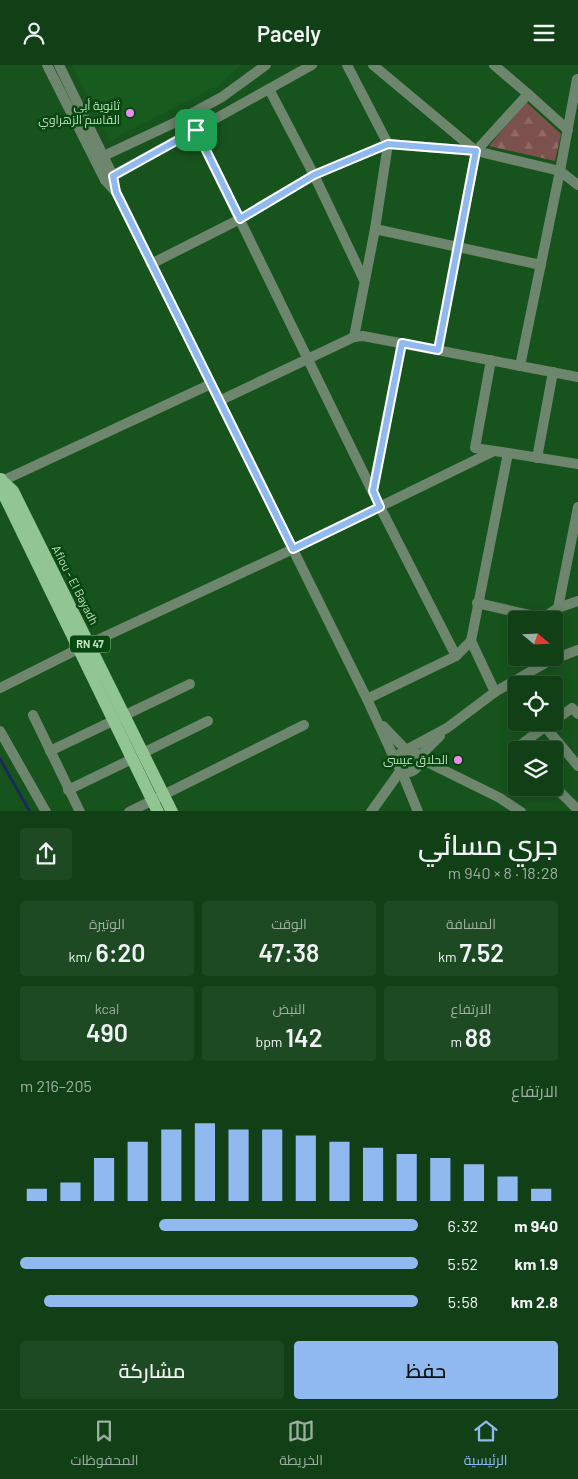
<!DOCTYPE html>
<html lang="ar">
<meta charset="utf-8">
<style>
:root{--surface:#113f16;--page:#1e4a23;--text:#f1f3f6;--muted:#9cafa1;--line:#305835;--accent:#90b9f0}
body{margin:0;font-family:Barlow,Cairo,sans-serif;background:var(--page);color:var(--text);direction:rtl;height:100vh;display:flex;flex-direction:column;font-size:19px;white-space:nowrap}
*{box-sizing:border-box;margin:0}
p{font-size:16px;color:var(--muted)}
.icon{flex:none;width:28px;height:28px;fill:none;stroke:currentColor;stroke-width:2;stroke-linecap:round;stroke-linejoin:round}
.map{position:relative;height:746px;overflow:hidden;direction:ltr}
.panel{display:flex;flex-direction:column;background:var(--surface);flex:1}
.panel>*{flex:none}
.needle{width:32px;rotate:109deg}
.controls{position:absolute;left:508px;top:546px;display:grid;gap:10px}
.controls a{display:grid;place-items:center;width:55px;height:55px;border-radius:5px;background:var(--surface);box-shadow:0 2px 12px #0003,0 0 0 1px var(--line);font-size:25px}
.pin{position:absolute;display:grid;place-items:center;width:42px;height:42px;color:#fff;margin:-21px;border-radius:10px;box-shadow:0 2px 8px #0006}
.round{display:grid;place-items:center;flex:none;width:52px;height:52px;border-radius:5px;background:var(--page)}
.summary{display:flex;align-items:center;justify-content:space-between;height:85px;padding:0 20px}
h1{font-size:28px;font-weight:600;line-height:38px}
.stats{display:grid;grid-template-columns:repeat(3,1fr);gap:8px;height:85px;padding:5px 20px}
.stats div{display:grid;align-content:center;border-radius:5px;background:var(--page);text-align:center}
.stats b{font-size:25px;font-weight:600}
.stats small{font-size:14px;font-weight:400}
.stats p{font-size:14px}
.chart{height:140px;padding:10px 20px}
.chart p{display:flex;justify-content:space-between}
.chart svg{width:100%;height:90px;margin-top:5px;stroke:var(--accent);stroke-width:6}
.primary-button{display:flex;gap:10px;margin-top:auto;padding:10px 20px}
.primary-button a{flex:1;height:58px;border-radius:5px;background:var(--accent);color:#111;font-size:20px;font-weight:600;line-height:58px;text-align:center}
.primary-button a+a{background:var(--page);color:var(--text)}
ul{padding:0 20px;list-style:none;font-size:16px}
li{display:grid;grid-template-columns:80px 60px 1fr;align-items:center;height:38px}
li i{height:12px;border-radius:6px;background:var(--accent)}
header{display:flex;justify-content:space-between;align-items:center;height:65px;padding:0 20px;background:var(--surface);font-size:22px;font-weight:600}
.tab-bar{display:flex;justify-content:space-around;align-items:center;height:70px;border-top:1px solid var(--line);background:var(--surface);font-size:14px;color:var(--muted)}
.tab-bar a{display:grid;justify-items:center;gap:2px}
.tab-bar .current{color:var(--accent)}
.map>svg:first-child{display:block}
</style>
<header><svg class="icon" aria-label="menu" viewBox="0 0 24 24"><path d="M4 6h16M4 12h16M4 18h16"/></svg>Pacely<svg class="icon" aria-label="person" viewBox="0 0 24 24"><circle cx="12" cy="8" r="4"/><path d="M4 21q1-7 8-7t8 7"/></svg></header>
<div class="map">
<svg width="578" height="747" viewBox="0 0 578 747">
<defs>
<pattern id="forest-firs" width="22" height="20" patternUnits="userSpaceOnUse" patternTransform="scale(1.25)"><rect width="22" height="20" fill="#7c514d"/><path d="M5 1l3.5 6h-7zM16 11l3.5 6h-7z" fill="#8d6a65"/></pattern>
</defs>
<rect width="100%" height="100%" fill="#17541d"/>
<polygon fill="#175c1e" points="72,0 241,0 217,21 110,75"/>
<polygon fill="url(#forest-firs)" points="526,37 561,69 555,96 489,81"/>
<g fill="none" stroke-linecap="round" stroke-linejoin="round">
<polyline stroke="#182b5b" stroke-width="3" points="0,694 30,747"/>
<g stroke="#6d866d" stroke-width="10">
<polyline points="47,0 105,115 116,127 367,634 396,697"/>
<polyline points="59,0 113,111 114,117"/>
<polyline points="347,0 388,79 375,164"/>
<polyline points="373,0 476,86"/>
<polyline points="494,0 528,29"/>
<polyline points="269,24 314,110 364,215"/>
<polyline points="196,65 380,442 456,591 471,576"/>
<polyline points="95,95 174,58 222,32 266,0"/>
<polyline points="105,115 312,0"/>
<polyline points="151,199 240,154 314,110 388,79 476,86 560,106 578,120"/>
<polyline points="354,272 375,164 541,200"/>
<polyline points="438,285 476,86 528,29 568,65"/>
<polyline points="491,295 475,383 508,388 471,576 495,627"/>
<polyline points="520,301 560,106 577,14 578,15"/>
<polyline points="219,336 354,272 363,271 578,312"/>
<polyline points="508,388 578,399"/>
<polyline points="537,393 553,307"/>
<polyline points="2,416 211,319"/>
<polyline points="373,425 402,278"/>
<polyline points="477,538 543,553 558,543 578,536"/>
<polyline points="558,543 578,442"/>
<polyline points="0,623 78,584 293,484 494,386"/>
<polyline points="367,634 456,591"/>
<polyline points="33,650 80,747"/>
<polyline points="554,656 572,643 578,649"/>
<polyline points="542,658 578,701"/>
<polyline points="383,661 406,685"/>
<polyline points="0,666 46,747"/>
<polyline points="408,684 447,663 495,627 549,596 578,585"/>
<circle cx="408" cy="696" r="11"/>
<polyline points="517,685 515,684 550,658"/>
<polyline points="50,686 190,619"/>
<polyline points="143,688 208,656"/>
<polyline points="419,692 440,671"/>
<polyline points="419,693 500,733 521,747"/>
<polyline points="401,705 418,747"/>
<polyline points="554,721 578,745"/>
<polyline points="68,725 132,694"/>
<polyline points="129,747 304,660"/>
<polyline points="371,747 401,705"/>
</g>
<g stroke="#91c591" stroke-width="12">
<polyline points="1,414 5,432 158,747"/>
<polyline points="2,416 13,426 172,747"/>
</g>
</g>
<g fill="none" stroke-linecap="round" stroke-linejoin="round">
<g stroke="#fff" stroke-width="10">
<polygon id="route" points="196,65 240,154 314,110 388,79 476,86 438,285 402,278 373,426 380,442 293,484 116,127 113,111"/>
</g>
<use href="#route" stroke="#90b9f0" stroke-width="6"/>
</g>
<g fill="#ef8bf6" stroke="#074811" stroke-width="2">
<circle cx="130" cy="48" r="5"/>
<circle cx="458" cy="695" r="5"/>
</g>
<g text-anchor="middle" stroke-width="5" stroke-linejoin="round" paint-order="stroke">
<rect fill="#074811" stroke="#89b28c" stroke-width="1" x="70" y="570.5" width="40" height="17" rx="4"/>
<g font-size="11" font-weight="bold" fill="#c1dfc0">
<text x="90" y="583">RN 47</text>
</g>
<g font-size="12" fill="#c1dfc0" stroke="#074811" text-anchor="end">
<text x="120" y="45">ثانوية أبي<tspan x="120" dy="14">القاسم الزهراوي</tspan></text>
<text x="448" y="699">الحلاق عيسى</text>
</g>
<g font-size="12" fill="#c1dfc0" stroke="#074811">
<text transform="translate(75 520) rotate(63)" y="4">Aflou - El Bayadh</text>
</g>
</g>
</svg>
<div class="controls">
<a><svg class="needle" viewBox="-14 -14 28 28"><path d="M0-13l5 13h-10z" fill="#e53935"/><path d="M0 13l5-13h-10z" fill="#9cafa1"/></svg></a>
<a><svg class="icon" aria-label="locate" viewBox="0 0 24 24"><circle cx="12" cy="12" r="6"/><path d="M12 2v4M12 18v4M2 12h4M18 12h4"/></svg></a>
<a><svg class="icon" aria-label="layers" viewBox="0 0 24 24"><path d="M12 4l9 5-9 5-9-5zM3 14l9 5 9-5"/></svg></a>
</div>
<div class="pin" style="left:196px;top:65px;background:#1e9e55"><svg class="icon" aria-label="arrive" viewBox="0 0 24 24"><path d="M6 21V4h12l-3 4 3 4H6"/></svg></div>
</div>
<section class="panel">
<div class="summary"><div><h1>جري مسائي</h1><p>18:28 · 8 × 940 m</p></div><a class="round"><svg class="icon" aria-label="share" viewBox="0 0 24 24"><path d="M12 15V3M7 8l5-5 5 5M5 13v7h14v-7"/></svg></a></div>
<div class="stats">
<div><p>المسافة</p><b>7.52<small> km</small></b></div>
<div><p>الوقت</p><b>47:38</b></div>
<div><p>الوتيرة</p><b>6:20<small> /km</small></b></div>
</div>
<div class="stats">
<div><p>الارتفاع</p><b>88<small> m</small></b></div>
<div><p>النبض</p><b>142<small> bpm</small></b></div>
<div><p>kcal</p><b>490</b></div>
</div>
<div class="chart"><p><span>الارتفاع</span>205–216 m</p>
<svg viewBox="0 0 160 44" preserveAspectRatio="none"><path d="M5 44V38M15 44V35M25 44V23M35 44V15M45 44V9M55 44V6M65 44V9M75 44V9M85 44V12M95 44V15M105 44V18M115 44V21M125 44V23M135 44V26M145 44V32M155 44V38"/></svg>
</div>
<ul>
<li><b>940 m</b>6:32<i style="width:65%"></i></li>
<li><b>1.9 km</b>5:52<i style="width:100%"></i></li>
<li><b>2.8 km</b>5:58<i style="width:94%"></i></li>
</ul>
<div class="primary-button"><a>حفظ</a><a>مشاركة</a></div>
</section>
<nav class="tab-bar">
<a class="current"><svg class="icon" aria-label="home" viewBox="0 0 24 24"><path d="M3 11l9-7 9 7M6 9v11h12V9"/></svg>الرئيسية</a>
<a><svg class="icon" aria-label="map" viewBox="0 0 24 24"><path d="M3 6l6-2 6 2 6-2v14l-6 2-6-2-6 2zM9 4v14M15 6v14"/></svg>الخريطة</a>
<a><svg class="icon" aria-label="saved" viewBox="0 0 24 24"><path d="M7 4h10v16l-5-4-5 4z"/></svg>المحفوظات</a>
</nav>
